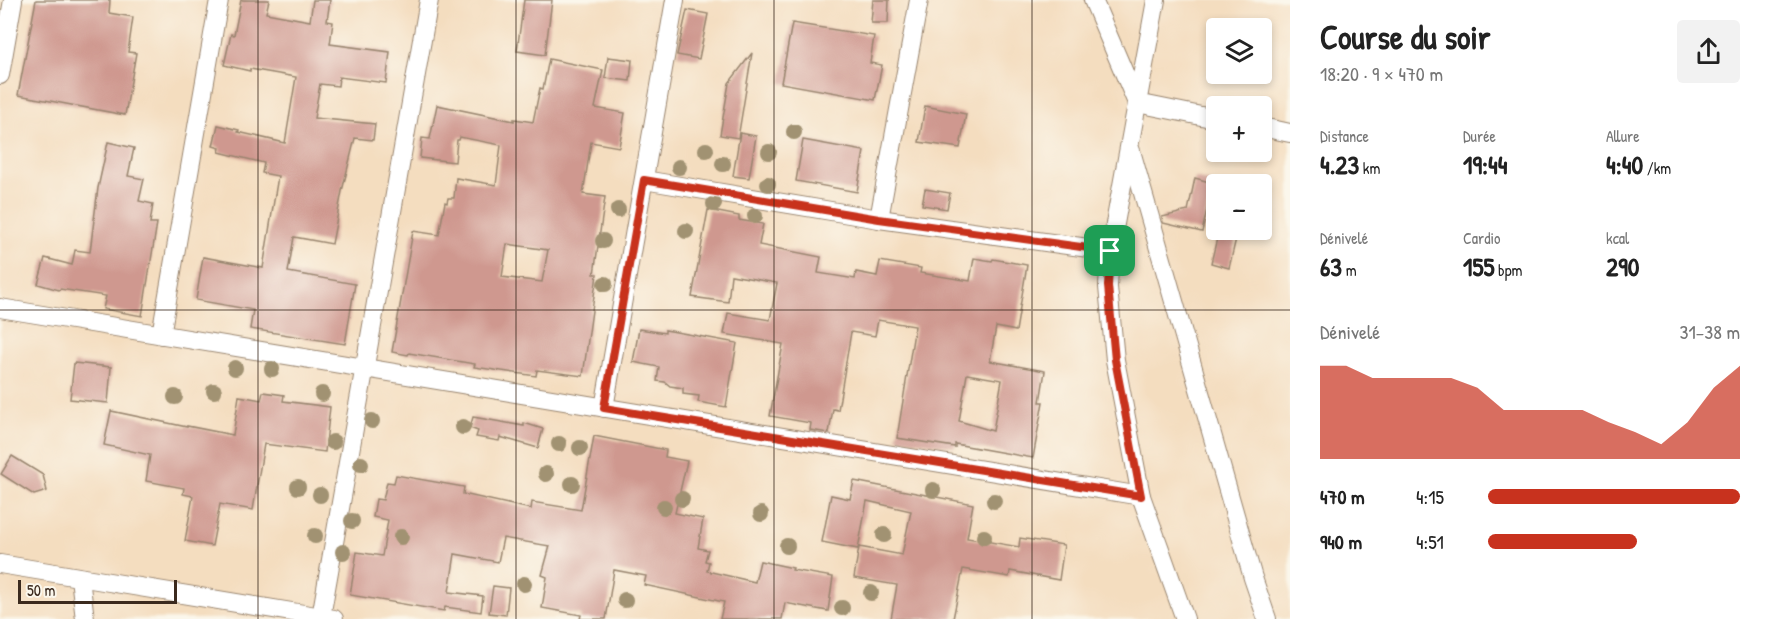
<!DOCTYPE html>
<html lang="fr">
<meta charset="utf-8">
<style>
:root{--surface:#fff;--page:#f2f2f2;--text:#222;--muted:#767676;--accent:#c8321e}
body{margin:0;font-family:"Patrick Hand",sans-serif;background:var(--page);color:var(--text);height:100vh;display:flex;flex-direction:column;font-size:22px;white-space:nowrap}
*{box-sizing:border-box;margin:0}
p{font-size:20px;color:var(--muted)}
.icon{flex:none;width:33px;height:33px;fill:none;stroke:currentColor;stroke-width:2;stroke-linecap:round;stroke-linejoin:round}
.map{position:relative;flex:1;overflow:hidden}
.side{display:flex;flex-direction:column;background:var(--surface);width:480px}
.side>*{flex:none}
.controls{position:absolute;left:1206px;top:18px;display:grid;gap:12px}
.controls a{display:grid;place-items:center;width:66px;height:66px;border-radius:6px;background:var(--surface);box-shadow:0 3px 9px #0003;font-size:30px}
.scale{position:absolute;left:18px;bottom:15px;width:159px;box-sizing:border-box;padding-left:6px;border:3px solid #3b2a1e;border-top:0;font-size:16px;line-height:21px;white-space:nowrap;color:#3b2a1e;-webkit-text-stroke:4px #fbf7ec;paint-order:stroke}
.pin{position:absolute;display:grid;place-items:center;width:51px;height:51px;color:#fff;margin:-26px;border-radius:12px;box-shadow:0 3px 9px #0006}
.round{display:grid;place-items:center;flex:none;width:63px;height:63px;border-radius:6px;background:var(--page)}
.headline{display:flex;align-items:center;justify-content:space-between;height:102px;padding:0 30px}
h1{font-size:33px;font-weight:700;line-height:45px}
.figures{display:grid;grid-template-columns:repeat(3,1fr);gap:9px;height:102px;padding:6px 30px}
.figures div{display:grid;align-content:center}
.figures b{font-size:26px;font-weight:700}
.figures small{font-size:16px;font-weight:400}
.figures p{font-size:16px}
.chart{height:168px;padding:12px 30px}
.chart p{display:flex;justify-content:space-between}
.chart svg{width:100%;height:108px;margin-top:6px;fill:var(--accent);opacity:.7}
ul{padding:0 30px;list-style:none;font-size:20px}
li{display:grid;grid-template-columns:96px 72px 1fr;align-items:center;height:45px}
li i{height:15px;border-radius:8px;background:var(--accent)}
main{display:flex;flex:1;min-height:0}
.map>svg:first-child{display:block}
</style>
<main>
<div class="map">
<svg width="1290" height="619" viewBox="0 0 1290 619">
<rect width="100%" height="100%" fill="#fbf7ec"/>
<filter id="ink" filterUnits="userSpaceOnUse"><feTurbulence type="fractalNoise" baseFrequency=".0167" numOctaves="2"/><feDisplacementMap in="SourceGraphic" scale="12" xChannelSelector="R" yChannelSelector="G"/><feConvolveMatrix kernelMatrix="1 2 1 2 8 2 1 2 1" color-interpolation-filters="sRGB"/></filter>
<filter id="wash" filterUnits="userSpaceOnUse"><feTurbulence type="fractalNoise" baseFrequency=".008" numOctaves="4" result="noise"/><feDisplacementMap in="SourceGraphic" scale="24" xChannelSelector="R" yChannelSelector="G"/><feGaussianBlur stdDeviation="1.35" result="paint"/><feColorMatrix in="noise" values="0 0 0 0 0 0 0 0 0 0 0 0 0 0 0 0 0 1.4 0 .05"/><feComposite in="paint" operator="in"/></filter>
<g filter="url(#wash)">
<rect width="100%" height="100%" fill="#f4ddbf"/>
<g id="blocks">
<g fill="#cf988f" fill-rule="evenodd">
<polygon points="36,0 110,0 109,13 133,17 128,52 136,53 125,115 18,95"/>
<polygon points="241,0 269,0 266,13 310,21 313,0 330,0 327,21 333,22 330,44 390,52 386,83 339,77 338,86 320,84 314,118 375,124 373,140 355,138 342,191 332,244 294,237 288,272 355,284 345,344 250,329 253,310 196,300 203,257 263,268 278,176 262,173 264,163 219,152 220,148 213,146 218,125 239,130 238,132 285,143 296,77 250,69 250,71 224,65 231,34 234,35"/>
<polygon points="524,0 552,0 545,55 517,51"/>
<polygon points="873,0 889,0 888,23 871,23"/>
<polygon points="687,10 708,14 699,59 677,55"/>
<polygon points="792,23 874,36 870,63 882,65 875,100 781,83"/>
<polygon points="752,53 738,138 720,135 729,83"/>
<polygon points="608,57 632,60 630,81 605,78"/>
<path d="M549,59L603,70L595,108L625,113L619,147L591,142L583,194L605,197L594,274H597L583,376L537,370L536,376L474,367L475,364L409,353L408,355L392,352L413,231L439,235L445,202L447,203L448,198H454L456,178L496,185L501,145L460,137L459,140H457L455,162L420,158L422,138L430,139L437,105L514,121V119L533,122L540,88L543,89ZM507,244L548,250L542,282L502,277Z"/>
<polygon points="925,106 966,114 960,148 919,142"/>
<polygon points="740,133 756,136 749,178 733,176"/>
<polygon points="803,140 864,151 857,192 796,181"/>
<polygon points="108,142 134,148 128,176 144,179 139,201 153,204 150,223 157,223 142,316 103,309 106,296 60,289 59,290 38,284 45,258 72,265 75,250 90,252 98,188"/>
<polygon points="1195,178 1213,183 1202,232 1163,223 1162,217 1188,211"/>
<polygon points="925,189 950,193 947,209 922,205"/>
<path d="M708,210L739,216V220L763,224L759,245L821,257L818,273L855,279L856,272L877,276L880,261L921,268L920,273L970,281L974,258L992,261L993,259L1027,265L1016,331L996,327L990,361L1045,371L1040,402H1043L1033,458L955,444V447L897,438L915,326L878,320L875,336L851,332L838,410L833,409L829,433L810,430L811,423L770,416L783,344L724,334L728,313L770,320L777,283L731,275L728,302L692,297ZM967,374L1002,380L993,431L959,421Z"/>
<polygon points="1219,230 1238,230 1229,268 1211,263"/>
<polygon points="639,329 665,333 665,330 737,343 726,407 698,402 699,396 683,394 683,388 670,386 665,382 657,381 659,367 633,362"/>
<polygon points="74,363 111,367 108,403 70,399"/>
<polygon points="263,392 284,395 283,401 330,407 325,452 264,444 253,510 220,504 212,546 185,541 193,496 183,494 184,488 146,481 150,455 104,445 111,411 187,427 187,426 233,435 239,396 261,400"/>
<polygon points="473,417 524,426 524,423 543,429 538,448 500,437 499,441 476,437 478,431 470,428"/>
<polygon points="594,436 666,450 665,457 687,461 675,513 703,519 698,548 708,550 705,561 709,562 707,571 755,582 760,561 793,568 792,570 833,577 828,611 785,603 782,619 720,619 724,602 644,585 646,576 614,570 606,619 580,619 581,615 542,608 547,577 542,575 550,546 503,538 498,562 455,554 449,592 483,596 481,612 445,607 444,611 350,595 357,552 382,556 388,520 373,517 376,499 383,500 387,482 394,483 396,475 464,487 463,494 531,509 532,502 581,510"/>
<polygon points="12,456 43,475 47,491 34,495 1,474"/>
<polygon points="854,481 973,504 967,538 1019,547 1020,538 1064,545 1059,580 1010,571 1009,577 963,569 953,619 891,619 897,585 854,578 859,547 902,555 911,511 867,501 858,549 822,542 831,495 850,499"/>
<polygon points="493,586 509,588 506,615 489,613"/>
</g>
</g>
</g>
<g filter="url(#ink)">
<use href="#blocks" fill-opacity="0" stroke="#98846e" stroke-width="1.5"/>
<g fill="none" stroke-linecap="round" stroke-linejoin="round">
<g stroke="#98846e" stroke-width="20">
<g id="minor">
<polyline points="1093,0 1137,103 1216,119"/>
<polyline points="1156,0 1110,251 1108,287 1115,360 1141,496 1185,619"/>
<polyline points="0,75 13,0"/>
<polyline points="1262,127 1290,133"/>
<polyline points="1131,151 1253,578 1267,619"/>
<polyline points="644,180 879,219 1110,251"/>
<polyline points="879,219 919,0"/>
<polyline points="0,308 1141,496"/>
<polyline points="161,335 219,0"/>
<polyline points="604,408 675,0"/>
<polyline points="0,564 334,619"/>
<polyline points="80,578 85,619"/>
<polyline points="321,617 429,0"/>
</g>
</g>
<use href="#minor" stroke="#fff" stroke-width="18"/>
</g>
<g fill="#a19272">
<circle cx="794" cy="132" r="8"/>
<circle cx="706" cy="150" r="8"/>
<circle cx="769" cy="152" r="8"/>
<circle cx="723" cy="164" r="8"/>
<circle cx="679" cy="167" r="8"/>
<circle cx="768" cy="184" r="8"/>
<circle cx="714" cy="204" r="8"/>
<circle cx="618" cy="210" r="8"/>
<circle cx="755" cy="216" r="8"/>
<circle cx="686" cy="231" r="8"/>
<circle cx="603" cy="241" r="8"/>
<circle cx="605" cy="284" r="8"/>
<circle cx="235" cy="368" r="8"/>
<circle cx="272" cy="369" r="8"/>
<circle cx="214" cy="391" r="8"/>
<circle cx="322" cy="394" r="8"/>
<circle cx="175" cy="397" r="8"/>
<circle cx="372" cy="421" r="8"/>
<circle cx="463" cy="427" r="8"/>
<circle cx="333" cy="442" r="8"/>
<circle cx="559" cy="444" r="8"/>
<circle cx="580" cy="448" r="8"/>
<circle cx="361" cy="464" r="8"/>
<circle cx="546" cy="474" r="8"/>
<circle cx="572" cy="484" r="8"/>
<circle cx="298" cy="487" r="8"/>
<circle cx="933" cy="490" r="8"/>
<circle cx="320" cy="495" r="8"/>
<circle cx="682" cy="499" r="8"/>
<circle cx="994" cy="501" r="8"/>
<circle cx="664" cy="507" r="8"/>
<circle cx="761" cy="514" r="8"/>
<circle cx="352" cy="521" r="8"/>
<circle cx="884" cy="535" r="8"/>
<circle cx="315" cy="536" r="8"/>
<circle cx="401" cy="537" r="8"/>
<circle cx="984" cy="537" r="8"/>
<circle cx="787" cy="546" r="8"/>
<circle cx="343" cy="552" r="8"/>
<circle cx="524" cy="584" r="8"/>
<circle cx="871" cy="593" r="8"/>
<circle cx="625" cy="600" r="8"/>
<circle cx="842" cy="608" r="8"/>
</g>
</g>
<g fill="none" stroke-linecap="round" stroke-linejoin="round" filter="url(#ink)">
<g stroke="#fff" stroke-width="12">
<polygon id="route" points="644,180 879,219 1110,251 1108,286 1115,360 1141,496 604,408"/>
</g>
<use href="#route" stroke="#c8321e" stroke-width="8"/>
</g>
<path fill="none" stroke="#3b2a1e" stroke-width="1.5" stroke-opacity="0.55" d="M258,0V619M516,0V619M774,0V619M1032,0V619M0,310H1290"/>
</svg>
<div class="controls">
<a><svg class="icon" aria-label="layers" viewBox="0 0 24 24"><path d="M12 4l9 5-9 5-9-5zM3 14l9 5 9-5"/></svg></a>
<a>+</a>
<a>−</a>
</div>
<div class="scale">50 m</div>
<div class="pin" style="left:1110px;top:251px;background:#1e9e55"><svg class="icon" aria-label="arrive" viewBox="0 0 24 24"><path d="M6 21V4h12l-3 4 3 4H6"/></svg></div>
</div>
<section class="side">
<div class="headline"><div><h1>Course du soir</h1><p>18:20 · 9 × 470 m</p></div><a class="round"><svg class="icon" aria-label="share" viewBox="0 0 24 24"><path d="M12 15V3M7 8l5-5 5 5M5 13v7h14v-7"/></svg></a></div>
<div class="figures">
<div><p>Distance</p><b>4.23<small> km</small></b></div>
<div><p>Durée</p><b>19:44</b></div>
<div><p>Allure</p><b>4:40<small> /km</small></b></div>
</div>
<div class="figures">
<div><p>Dénivelé</p><b>63<small> m</small></b></div>
<div><p>Cardio</p><b>155<small> bpm</small></b></div>
<div><p>kcal</p><b>290</b></div>
</div>
<div class="chart"><p><span>Dénivelé</span>31–38 m</p>
<svg viewBox="0 0 160 44" preserveAspectRatio="none"><path d="M0 44V6L10 6L20 11L30 11L40 11L50 11L60 15L70 24L80 24L90 24L100 24L110 29L120 33L130 38L140 29L150 15L160 6V44z"/></svg>
</div>
<ul>
<li><b>470 m</b>4:15<i style="width:100%"></i></li>
<li><b>940 m</b>4:51<i style="width:59%"></i></li>
</ul>
</section>
</main>
